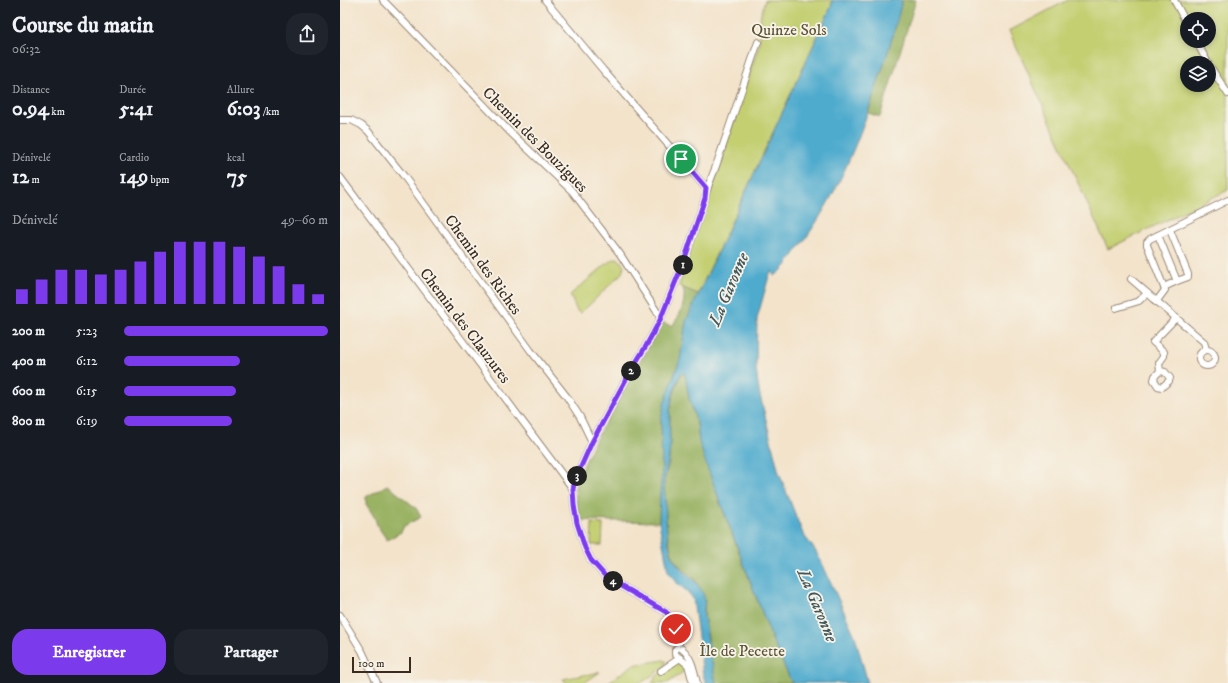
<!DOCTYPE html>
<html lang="fr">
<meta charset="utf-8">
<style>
:root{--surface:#171b24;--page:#20242c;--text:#f1f3f6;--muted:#9ea1a6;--accent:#7c3aed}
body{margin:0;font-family:"IM FELL DW Pica",serif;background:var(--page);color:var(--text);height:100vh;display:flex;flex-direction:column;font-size:15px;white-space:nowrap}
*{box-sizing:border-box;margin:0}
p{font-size:13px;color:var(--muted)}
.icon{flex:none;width:22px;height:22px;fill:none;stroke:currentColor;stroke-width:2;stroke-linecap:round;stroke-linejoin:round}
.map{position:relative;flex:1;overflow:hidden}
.sheet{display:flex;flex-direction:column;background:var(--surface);width:340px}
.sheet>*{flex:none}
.buttons{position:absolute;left:840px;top:12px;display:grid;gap:8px}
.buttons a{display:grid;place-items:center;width:36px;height:36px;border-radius:50%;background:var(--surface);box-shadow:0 2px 6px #0003;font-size:20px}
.scale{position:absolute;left:12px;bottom:10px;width:59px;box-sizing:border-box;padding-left:4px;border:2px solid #3b2a1e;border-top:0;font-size:11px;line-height:14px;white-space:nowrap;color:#3b2a1e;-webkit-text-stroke:3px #f7f3e8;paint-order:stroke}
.pin{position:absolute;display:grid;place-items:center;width:34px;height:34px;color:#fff;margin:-17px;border:2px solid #fff;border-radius:50%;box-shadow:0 1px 4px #0007}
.km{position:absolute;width:20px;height:20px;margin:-10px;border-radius:50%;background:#222;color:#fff;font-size:11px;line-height:20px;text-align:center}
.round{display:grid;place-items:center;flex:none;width:42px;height:42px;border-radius:16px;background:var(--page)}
.head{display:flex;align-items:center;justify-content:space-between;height:68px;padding:0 12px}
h1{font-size:22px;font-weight:800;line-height:30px}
.stats{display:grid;grid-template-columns:repeat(3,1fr);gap:6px;height:68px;padding:4px 12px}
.stats div{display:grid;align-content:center}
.stats b{font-size:20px;font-weight:800}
.stats small{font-size:11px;font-weight:400}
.stats p{font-size:11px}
.chart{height:112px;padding:8px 12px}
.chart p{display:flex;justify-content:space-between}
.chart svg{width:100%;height:72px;margin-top:4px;stroke:var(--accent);stroke-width:6}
.cta{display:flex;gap:8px;margin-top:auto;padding:8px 12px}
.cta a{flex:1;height:46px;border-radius:16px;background:var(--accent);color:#fff;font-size:16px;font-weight:800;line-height:46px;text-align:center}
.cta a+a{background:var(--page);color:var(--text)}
ul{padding:0 12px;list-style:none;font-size:13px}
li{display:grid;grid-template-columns:64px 48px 1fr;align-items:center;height:30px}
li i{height:10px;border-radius:5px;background:var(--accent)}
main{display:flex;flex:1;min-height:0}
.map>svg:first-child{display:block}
</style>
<main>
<section class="sheet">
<div class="head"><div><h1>Course du matin</h1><p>06:32</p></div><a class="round"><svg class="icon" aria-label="share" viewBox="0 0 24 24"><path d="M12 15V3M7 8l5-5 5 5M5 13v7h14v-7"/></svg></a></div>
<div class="stats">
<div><p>Distance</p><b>0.94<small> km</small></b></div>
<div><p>Durée</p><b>5:41</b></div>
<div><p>Allure</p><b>6:03<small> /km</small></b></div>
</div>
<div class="stats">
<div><p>Dénivelé</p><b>12<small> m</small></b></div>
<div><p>Cardio</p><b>149<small> bpm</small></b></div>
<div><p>kcal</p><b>75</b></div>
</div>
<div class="chart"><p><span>Dénivelé</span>49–60 m</p>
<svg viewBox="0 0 160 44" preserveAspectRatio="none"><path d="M5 44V35M15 44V29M25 44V23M35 44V23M45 44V26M55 44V23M65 44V18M75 44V12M85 44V6M95 44V6M105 44V6M115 44V9M125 44V15M135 44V21M145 44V32M155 44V38"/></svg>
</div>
<ul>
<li><b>200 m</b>5:23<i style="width:100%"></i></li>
<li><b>400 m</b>6:12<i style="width:57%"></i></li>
<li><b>600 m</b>6:15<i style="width:55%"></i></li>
<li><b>800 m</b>6:19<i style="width:53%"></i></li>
</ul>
<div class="cta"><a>Enregistrer</a><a>Partager</a></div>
</section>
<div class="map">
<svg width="888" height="683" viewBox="0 0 888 683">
<rect width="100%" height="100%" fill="#f7f3e8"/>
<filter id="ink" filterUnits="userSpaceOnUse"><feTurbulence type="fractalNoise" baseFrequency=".025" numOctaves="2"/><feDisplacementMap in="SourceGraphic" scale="8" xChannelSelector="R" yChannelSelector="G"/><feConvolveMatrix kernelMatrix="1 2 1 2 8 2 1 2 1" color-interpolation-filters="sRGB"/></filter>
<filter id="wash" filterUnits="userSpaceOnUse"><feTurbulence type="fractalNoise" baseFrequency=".012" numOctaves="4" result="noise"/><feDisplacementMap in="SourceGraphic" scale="16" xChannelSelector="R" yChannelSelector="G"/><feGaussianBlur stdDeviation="0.9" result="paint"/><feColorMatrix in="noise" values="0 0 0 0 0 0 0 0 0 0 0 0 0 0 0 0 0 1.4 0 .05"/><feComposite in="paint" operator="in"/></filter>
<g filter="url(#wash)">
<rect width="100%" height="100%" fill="#f3e3cb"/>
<g fill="#c3cf71" stroke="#7f7c48" fill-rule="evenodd">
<polygon points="425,0 492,0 491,7 358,294 339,286 368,194 380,167 398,106 419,45 420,33 419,24 421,14"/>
<path d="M728,0H888V190L768,249L669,31ZM847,19H869V41H847ZM847,63H869V85H847Z"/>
<polygon points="278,258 284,266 282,273 241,313 237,311 230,295 270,261"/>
<polygon points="252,523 263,524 262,545 251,545"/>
<polygon points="324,660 327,662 323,668 301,683 267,683 293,665"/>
<polygon points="337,661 347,669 328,683 312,683 315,677"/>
<polygon points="260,672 244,683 226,683 223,679"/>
</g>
<g fill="#9ab263" stroke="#6a6e40">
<polygon points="562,0 576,0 540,117 528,113 549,48"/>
<path d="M343,288L358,294L346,321L340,359L325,401L321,418L322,475L320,493L319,522L238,520L235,489L237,480L254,443L293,372L309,347L320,322L332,326C340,316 347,301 343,288Z"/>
<polygon points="341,373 345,374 349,398 357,423 359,442 379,500 434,644 452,683 376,683 369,650 368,636 364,617 365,600 355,580 336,562 332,554 327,531 324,482 329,462 330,441 330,413 332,400"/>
<polygon points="47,485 76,508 81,517 64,526 61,532 47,540 37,525 35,518 26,504 26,497"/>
</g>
<path fill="#50abce" stroke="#466a76" d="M492,0H562C556,28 547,55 538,82C518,143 497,197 458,249C451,258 444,271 434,276L433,272H431L429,276L417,319L416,369L419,391L439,473L463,534L475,550L482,563L515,636L528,683H452L434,644L367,467L359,442L357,423L349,398L345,374L343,373H341C335,386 330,401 330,415C329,426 330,437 330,448C329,459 326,470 324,481C323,487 325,493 325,499C326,517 326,536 331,553C336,570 356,577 363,593C366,601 363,609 364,617C367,639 372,661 376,683H366L363,675L353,599L348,592L338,584L328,571L319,522L320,493L322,475L321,418L325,401L340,359L346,321L491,7Z"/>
</g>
<g filter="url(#ink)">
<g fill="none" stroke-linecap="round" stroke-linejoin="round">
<g stroke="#978674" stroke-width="8">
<g id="minor">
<polyline points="43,0 169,131 232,191 280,254 319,315 320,320"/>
<polyline points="205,0 263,70 366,188"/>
<polyline points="834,0 847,24"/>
<polyline points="856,41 868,63"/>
<polyline points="869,65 888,94"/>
<polyline points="0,120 11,120 21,125 28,131 63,175 191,351 227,397 240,417 252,442"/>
<polyline points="0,177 233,489"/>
<polyline points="818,235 837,281 848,277 848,274 830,230"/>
<polyline points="791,279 864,342 866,349"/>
<polyline points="824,287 837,281"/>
<polyline points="816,302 825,290 807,245 807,242 810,239 888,200"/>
<polyline points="776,308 799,301 807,293"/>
<circle cx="867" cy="358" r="8"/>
<polyline points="820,371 815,376 814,380 818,386 822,387 829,381 830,378 825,372 820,371 819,363 824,356 824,352 813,342 836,318"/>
<polyline points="0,615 22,651 37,683"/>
<path d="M339,643L334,622L326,612L267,578L251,560L245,548L237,523L234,505L233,489L235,480L252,442L290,372L306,346L320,320L344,261L365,198C367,187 372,177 376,166L418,42"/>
<polyline points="337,648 335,650 335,654 348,665 353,683"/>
<path d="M342,649C352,657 354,671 357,683"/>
<polyline points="321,671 340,658"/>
</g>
</g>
<use href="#minor" stroke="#fff" stroke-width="6"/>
</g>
</g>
<g fill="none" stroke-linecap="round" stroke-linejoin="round" filter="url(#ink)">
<g stroke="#fff" stroke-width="8">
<polyline id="route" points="336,629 330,616 326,612 267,578 251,560 245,548 237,523 234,505 233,489 235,480 252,442 290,372 306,346 320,320 344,261 365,198 366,188 341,159"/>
</g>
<use href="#route" stroke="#7c3aed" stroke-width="5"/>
</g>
<g text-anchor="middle" stroke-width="3.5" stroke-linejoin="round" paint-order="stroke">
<g font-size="16" fill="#5d5333" stroke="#f7f3e8">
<text x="449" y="35">Quinze Sols</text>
<text x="402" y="656">Île de Pecette</text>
</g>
<g font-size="16" fill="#3b2a1e" stroke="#f7f3e8">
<text transform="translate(196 139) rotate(45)" y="6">Chemin des Bouzigues</text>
<text transform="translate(144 264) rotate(54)" y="6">Chemin des Riches</text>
<text transform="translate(126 325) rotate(53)" y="6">Chemin des Clauzures</text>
</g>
<g font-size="17" font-style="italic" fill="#42575c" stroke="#f7f3e8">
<text transform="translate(388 289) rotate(-67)" y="6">La Garonne</text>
<text transform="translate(478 605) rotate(67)" y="6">La Garonne</text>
</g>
</g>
</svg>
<div class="buttons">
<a><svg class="icon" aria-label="locate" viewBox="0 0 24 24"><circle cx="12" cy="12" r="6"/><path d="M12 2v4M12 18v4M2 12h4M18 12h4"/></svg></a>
<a><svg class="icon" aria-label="layers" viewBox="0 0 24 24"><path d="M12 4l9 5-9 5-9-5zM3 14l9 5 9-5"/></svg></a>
</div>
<div class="scale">100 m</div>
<div class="pin" style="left:341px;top:159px;background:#1e9e55"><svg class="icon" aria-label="arrive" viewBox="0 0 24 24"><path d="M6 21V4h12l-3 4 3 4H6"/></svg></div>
<div class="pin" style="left:336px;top:629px;background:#d93025"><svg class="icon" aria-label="check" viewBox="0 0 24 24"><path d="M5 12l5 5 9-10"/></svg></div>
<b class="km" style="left:343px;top:265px">1</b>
<b class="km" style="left:291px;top:371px">2</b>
<b class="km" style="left:237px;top:476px">3</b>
<b class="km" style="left:273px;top:581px">4</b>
</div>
</main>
